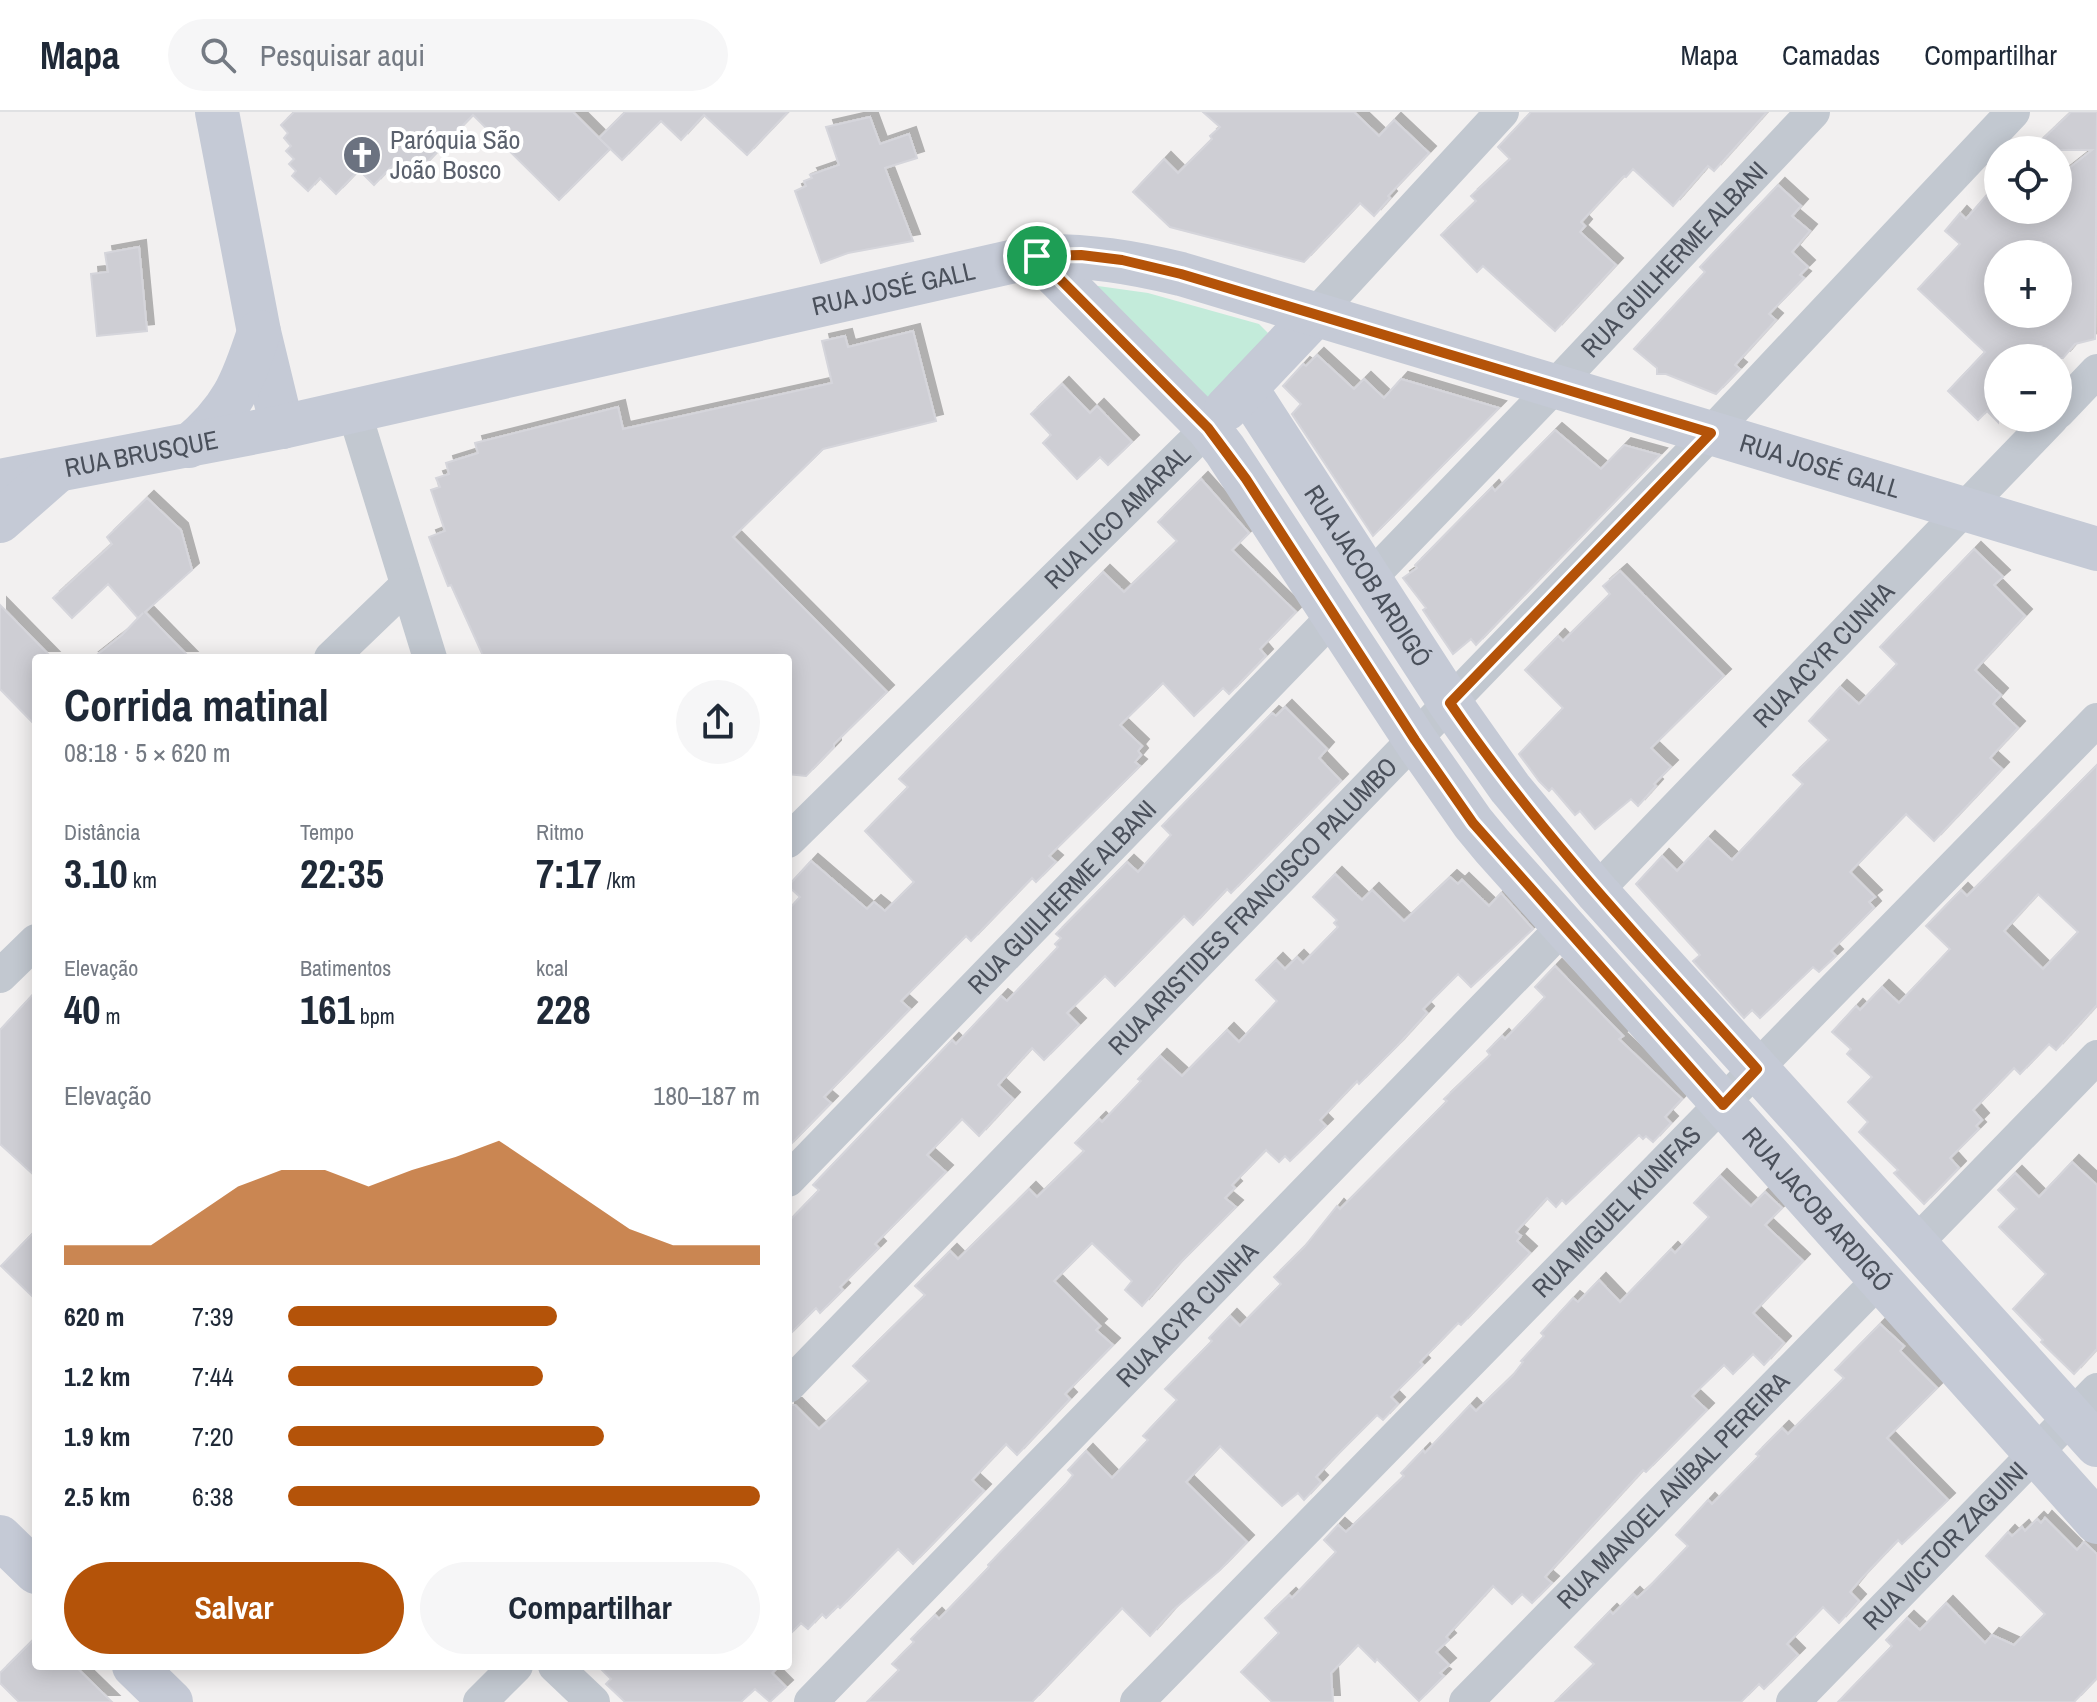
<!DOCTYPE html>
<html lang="pt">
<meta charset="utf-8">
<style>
:root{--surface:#fff;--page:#f6f6f7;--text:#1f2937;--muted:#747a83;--line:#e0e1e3;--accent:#b45309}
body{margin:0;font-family:"Archivo Narrow",sans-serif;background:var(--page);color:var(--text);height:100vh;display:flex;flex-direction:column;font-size:30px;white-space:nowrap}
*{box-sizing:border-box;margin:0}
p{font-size:26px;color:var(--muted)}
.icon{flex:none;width:44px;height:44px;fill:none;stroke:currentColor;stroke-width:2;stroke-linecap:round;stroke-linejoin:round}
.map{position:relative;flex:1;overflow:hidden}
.panel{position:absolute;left:32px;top:542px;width:760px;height:1016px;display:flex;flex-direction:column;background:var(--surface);border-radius:8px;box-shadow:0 4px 20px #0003}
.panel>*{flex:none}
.fabs{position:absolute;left:1984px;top:24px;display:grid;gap:16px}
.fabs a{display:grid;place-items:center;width:88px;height:88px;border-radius:50%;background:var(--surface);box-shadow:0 4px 20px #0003;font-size:40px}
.pin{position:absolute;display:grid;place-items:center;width:68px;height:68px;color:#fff;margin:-34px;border:4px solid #fff;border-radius:50%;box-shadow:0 2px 8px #0007}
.round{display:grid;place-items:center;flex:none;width:84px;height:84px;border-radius:42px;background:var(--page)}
.headline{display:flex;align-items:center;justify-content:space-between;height:136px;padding:0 32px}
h1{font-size:44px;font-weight:700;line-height:60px}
.metrics{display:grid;grid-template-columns:repeat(3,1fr);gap:12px;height:136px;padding:8px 32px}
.metrics div{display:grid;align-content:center}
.metrics b{font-size:40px;font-weight:700}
.metrics small{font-size:22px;font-weight:400}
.metrics p{font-size:22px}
.chart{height:224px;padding:16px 32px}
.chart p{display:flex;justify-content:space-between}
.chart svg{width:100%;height:144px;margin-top:8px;fill:var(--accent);opacity:.7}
.button{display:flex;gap:16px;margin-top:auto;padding:16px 32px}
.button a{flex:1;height:92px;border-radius:48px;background:var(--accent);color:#fff;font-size:32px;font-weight:700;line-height:92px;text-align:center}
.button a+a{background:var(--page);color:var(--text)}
ul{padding:0 32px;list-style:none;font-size:26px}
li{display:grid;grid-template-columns:128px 96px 1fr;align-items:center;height:60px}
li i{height:20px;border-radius:10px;background:var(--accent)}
header{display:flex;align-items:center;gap:48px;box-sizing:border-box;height:112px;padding:0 40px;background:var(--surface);border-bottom:2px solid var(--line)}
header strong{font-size:38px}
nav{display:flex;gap:44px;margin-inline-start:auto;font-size:28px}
.search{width:560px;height:72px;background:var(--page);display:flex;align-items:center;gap:20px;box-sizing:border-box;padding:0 28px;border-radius:44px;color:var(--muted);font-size:30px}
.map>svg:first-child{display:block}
</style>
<header>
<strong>Mapa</strong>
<div class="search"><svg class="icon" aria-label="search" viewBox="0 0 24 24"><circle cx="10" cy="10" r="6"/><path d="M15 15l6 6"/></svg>Pesquisar aqui</div>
<nav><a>Mapa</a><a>Camadas</a><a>Compartilhar</a></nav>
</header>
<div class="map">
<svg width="2097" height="1590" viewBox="0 0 2097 1590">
<defs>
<filter id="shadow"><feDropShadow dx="7" dy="-7" stdDeviation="0" flood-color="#0004"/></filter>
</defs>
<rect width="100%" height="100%" fill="#f2f0f0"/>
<polygon fill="#c3ebda" points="1098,174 1148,181 1259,212 1268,221 1210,291 1095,176"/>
<g fill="#ceced4" stroke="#d5d5db" stroke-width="2" fill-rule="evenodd" filter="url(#shadow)">
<polygon points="294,0 573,0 610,37 559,88 473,3 412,66 396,50 374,73 359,58 336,82 320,66 308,79 292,64 296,59 289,52 294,47 286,39 291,34 284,26 288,21 281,13"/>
<polygon points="625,0 788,0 747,43 704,3 681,28 661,9 622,48 599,26"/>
<polygon points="1203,0 1354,0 1379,24 1394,8 1429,41 1388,84 1390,86 1374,104 1360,91 1304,150 1170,115 1133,80 1164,47 1178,61 1212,27 1210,24 1220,15"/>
<polygon points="1531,0 1767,0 1714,59 1708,54 1673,94 1633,57 1626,65 1624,64 1581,110 1585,114 1580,120 1616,153 1555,219 1483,154 1477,160 1441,123 1476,89 1471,84 1510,47 1498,35"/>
<path d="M2071,0H2097L2095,227L2075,232L2063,246H1998V310L1987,299L1978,308L1948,279L1985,240L1918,177L1960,132L1945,119L1960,101L1966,107L1998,70V98H2058V65L2092,38H2031ZM1998,142H2058V202H1998Z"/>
<polygon points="870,5 880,32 909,22 917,46 885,56 913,129 848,141 821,151 795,79 806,74 804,69 812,66 810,63 839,53 826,15"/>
<polygon points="1778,73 1801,94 1792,104 1810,119 1792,140 1808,155 1800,163 1804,166 1769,202 1776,208 1735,253 1740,257 1716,282 1666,262 1657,262 1657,256 1634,237 1705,160 1700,155"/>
<polygon points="139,135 147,219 97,224 91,162 108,160 105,141"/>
<polygon points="913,219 936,309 823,337 733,425 887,580 834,632 834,635 806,664 788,662 788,546 484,546 451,473 448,474 429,425 445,419 431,378 440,375 436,366 449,362 446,351 478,341 475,331 618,295 623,317 832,271 822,229 845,224 848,235"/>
<polygon points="1317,243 1354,277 1364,267 1384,286 1401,267 1499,296 1373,424 1292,302 1301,292 1283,274 1303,252 1306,254"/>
<polygon points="1062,272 1090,301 1097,294 1132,330 1108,353 1100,345 1077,367 1043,331 1051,323 1031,302"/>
<polygon points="1555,318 1601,357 1624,333 1660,343 1476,533 1471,527 1453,542 1423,498 1426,496 1403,466 1417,456 1415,453 1492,375 1495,379"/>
<polygon points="1201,367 1249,421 1232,438 1296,500 1260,537 1266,544 1229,582 1223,576 1194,604 1163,571 1120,613 1142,634 1138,639 1141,643 1135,650 1140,654 1049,744 1056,750 1036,770 1032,766 971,829 966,824 901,889 910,897 824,985 831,991 788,1035 788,798 800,785 788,774 811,749 867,797 874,790 885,799 914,770 865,719 908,675 899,667 1103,460 1124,480 1177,429 1158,410"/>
<polygon points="147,386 181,418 192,458 145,500 190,546 93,546 122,523 143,501 138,506 108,472 72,506 53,486 112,432 107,425"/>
<polygon points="1974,437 2003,465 1994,473 2025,504 1975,558 2001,583 1993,592 2018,616 1990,646 2002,657 1934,729 1906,702 1850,760 1875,785 1869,790 1874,796 1831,839 1836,844 1819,860 1813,855 1760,906 1752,898 1744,906 1693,849 1700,843 1636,772 1662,744 1677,759 1708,726 1732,748 1803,672 1793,663 1829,628 1809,609 1840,575 1859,592 1897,552 1880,535"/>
<polygon points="1620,459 1724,564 1651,636 1671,655 1654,672 1656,674 1638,694 1631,687 1595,717 1580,699 1575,703 1552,676 1549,679 1539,669 1519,642 1563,596 1525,558 1558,524 1563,529 1610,482 1603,474"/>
<polygon points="0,493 52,546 36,546 36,614 0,577"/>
<polygon points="1285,595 1327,637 1319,646 1341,669 1231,781 1227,777 1193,813 1184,804 1115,874 1105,864 1067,901 1079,913 1044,948 1032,936 998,973 1013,987 979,1024 962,1007 927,1043 946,1060 875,1132 879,1136 840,1175 843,1178 820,1201 816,1196 788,1224 788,1110 819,1078 813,1073 952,928 956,932 1001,884 1007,889 1058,835 1055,832 1061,826 1056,822 1127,750 1138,760 1171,723 1162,714 1272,601 1276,604"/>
<path d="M2097,653V893L2056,938L2049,932L2020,962L2014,956L1973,998L1982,1008L1976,1014L1979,1017L1950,1046L1959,1056L1924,1092L1894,1061L1898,1058L1859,1020L1868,1010L1848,990L1872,965L1847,942L1851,937L1832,920L1856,894L1860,898L1882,875L1899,891L1950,837L1926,814L1961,778L1967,784ZM2038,782L2078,820L2043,857L2004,819Z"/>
<polygon points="1335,762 1362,788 1372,778 1404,809 1450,765 1458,772 1462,768 1489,794 1501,781 1533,817 1471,875 1458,862 1423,897 1427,901 1397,934 1359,972 1357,969 1320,1008 1326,1014 1290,1049 1285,1044 1279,1050 1266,1038 1232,1073 1235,1076 1225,1086 1236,1095 1175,1156 1142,1194 1125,1178 1132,1169 1092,1131 1054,1169 1100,1214 1096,1218 1113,1233 1065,1282 1070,1287 1017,1343 1006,1332 972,1368 984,1379 913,1452 898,1437 840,1496 838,1494 826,1506 822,1502 808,1517 801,1511 788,1524 788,1293 795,1293 819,1317 869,1269 853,1254 925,1183 915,1174 950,1139 958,1147 1029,1077 1037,1085 1084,1039 1075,1031 1099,1007 1102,1010 1141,969 1138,967 1160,944 1182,964 1227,918 1239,930 1277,889 1256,868 1276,848 1285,857 1297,845 1303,851 1338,815 1334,811 1337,808 1313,785"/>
<polygon points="1555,854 1623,924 1619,927 1682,987 1665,1005 1671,1011 1653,1030 1646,1024 1643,1027 1639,1023 1566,1092 1562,1088 1556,1095 1547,1086 1516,1120 1521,1124 1517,1129 1530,1141 1461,1213 1458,1211 1420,1250 1423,1253 1391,1285 1398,1292 1383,1308 1377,1303 1333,1347 1316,1365 1321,1370 1304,1388 1298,1381 1282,1394 1220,1334 1186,1370 1247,1430 1220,1458 1173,1498 1150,1524 1122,1496 1032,1590 867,1590 899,1558 892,1552 914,1530 911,1527 935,1503 939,1507 989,1455 988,1453 1066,1372 1073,1363 1068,1358 1086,1339 1112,1366 1148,1328 1143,1324 1177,1288 1165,1277 1212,1229 1209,1226 1230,1204 1240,1214 1281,1172 1274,1165 1305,1134 1337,1094 1340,1097 1447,989 1444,987 1490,943 1487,939 1502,924 1505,927 1545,885 1535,875"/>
<polygon points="36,879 36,1065 0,1032 0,918"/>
<polygon points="2072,1050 2097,1073 2097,1237 2074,1262 2041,1230 2043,1228 2013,1197 2046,1162 1999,1115 2017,1097 1998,1078 2015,1061 2039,1085"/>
<polygon points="1720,1064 1751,1094 1765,1080 1782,1096 1765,1113 1803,1149 1753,1201 1784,1231 1764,1253 1753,1242 1733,1262 1724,1253 1692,1284 1707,1298 1646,1360 1643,1358 1545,1465 1552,1471 1532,1491 1522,1482 1512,1492 1493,1474 1446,1525 1449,1528 1436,1540 1449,1553 1440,1561 1444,1564 1419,1589 1377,1547 1375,1550 1358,1533 1331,1561 1333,1590 1272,1590 1241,1560 1279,1521 1265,1506 1289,1483 1292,1486 1336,1440 1324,1428 1338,1413 1346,1420 1404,1364 1401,1361 1423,1338 1425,1341 1470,1293 1476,1299 1513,1263 1523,1250 1521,1249 1544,1224 1541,1221 1573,1186 1578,1190 1599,1168 1620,1190 1671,1137 1675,1141 1709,1105 1694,1091"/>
<polygon points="36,1118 36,1188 1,1154"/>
<polygon points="1880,1212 1904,1234 1900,1239 1937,1276 1887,1326 1948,1388 1902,1432 1898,1428 1861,1467 1850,1480 1859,1489 1839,1511 1823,1495 1787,1532 1798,1543 1764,1577 1759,1572 1741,1590 1555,1590 1594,1552 1575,1535 1610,1499 1613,1502 1633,1482 1637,1486 1647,1477 1688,1434 1676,1423 1708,1388 1712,1392 1759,1344 1756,1342 1782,1316 1788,1322 1844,1266 1835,1258"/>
<polygon points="2045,1406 2077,1438 2084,1430 2097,1442 2097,1566 2074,1590 1838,1590 1892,1534 1886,1528 1907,1506 1920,1518 1946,1491 1985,1531 1992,1523 2014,1533 2045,1502 1986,1444 2008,1420 2012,1424 2022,1415 2025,1419 2037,1407 2041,1411"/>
<polygon points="36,1525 36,1554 75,1554 112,1590 19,1590 0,1571 0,1561"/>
<polygon points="598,1554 779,1554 772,1561 786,1575 770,1590 755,1577 741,1590 625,1590 606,1572 611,1567"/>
</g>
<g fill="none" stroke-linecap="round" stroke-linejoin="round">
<g stroke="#c2c8d0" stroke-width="34">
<polyline points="1315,203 1502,0"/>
<polyline points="354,299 430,546"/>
<polyline points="2058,300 2097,259"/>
<path id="s1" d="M1369,467L1555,274L1813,0"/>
<polyline points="331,546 407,473"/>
<path id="s2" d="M788,729L1208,316"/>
<path id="s3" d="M1596,779L2052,306"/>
<polyline points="0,864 36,829"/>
<path id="s4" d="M788,1068L1335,503"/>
<polyline points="1915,1132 2097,945"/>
<path id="s5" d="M788,1274L1711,321L2013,0"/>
<polyline points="555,1554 593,1590"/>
<polyline points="480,1590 516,1554"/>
<path id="s6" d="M811,1590L1564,814"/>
<path id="s7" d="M1137,1590L2097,608"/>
<path id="s8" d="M1466,1590L1880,1167"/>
<path id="s9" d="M1793,1590L2097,1278"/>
</g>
<g stroke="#c5cad6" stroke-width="44">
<polyline points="217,0 259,220 282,315"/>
<path id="s10" d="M1037,144L1208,316L1225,338L1415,628L1473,711L1492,734L2097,1410"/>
<path id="s11" d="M1246,276L1450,591L1510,676L1596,779L2097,1333"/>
<polyline points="1226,297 1315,203"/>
<path d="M189,334C232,298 242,272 259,220"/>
<path id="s12" d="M0,369L282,315L1037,144C1089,143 1131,150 1181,162L2097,437"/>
<polyline points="0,409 57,359"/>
<polyline points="0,1425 36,1460"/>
<polyline points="134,1554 171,1590"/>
</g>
</g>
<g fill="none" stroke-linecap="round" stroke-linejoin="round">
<g stroke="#fff" stroke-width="16">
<path id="route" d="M1081,143L1122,148L1181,162L1711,321L1450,591C1540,723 1651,839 1757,957L1723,993L1473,711L1415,628L1246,367L1208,316L1037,144Z"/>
</g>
<use href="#route" stroke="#b45309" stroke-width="10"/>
</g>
<defs>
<g id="church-disc" transform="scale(2)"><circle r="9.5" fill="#6b7280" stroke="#fff"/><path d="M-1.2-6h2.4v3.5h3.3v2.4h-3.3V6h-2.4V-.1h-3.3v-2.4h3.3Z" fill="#fff"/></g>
</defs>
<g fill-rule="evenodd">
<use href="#church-disc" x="362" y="43"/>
</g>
<g text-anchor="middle" stroke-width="8" stroke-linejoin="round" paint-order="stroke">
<g font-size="26" fill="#5b616d" stroke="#fff" text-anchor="start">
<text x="390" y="37">Paróquia São<tspan x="390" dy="30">João Bosco</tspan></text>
</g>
<g font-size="26" fill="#4a505b" stroke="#fff">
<text dy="9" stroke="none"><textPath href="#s1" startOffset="442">RUA GUILHERME ALBANI</textPath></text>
<text dy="9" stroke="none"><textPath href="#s12" startOffset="914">RUA JOSÉ GALL</textPath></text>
<text dy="9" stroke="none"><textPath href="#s12" startOffset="144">RUA BRUSQUE</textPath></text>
<text dy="9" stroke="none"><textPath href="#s12" startOffset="1874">RUA JOSÉ GALL</textPath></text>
<text dy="9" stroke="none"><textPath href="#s2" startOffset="462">RUA LICO AMARAL</textPath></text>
<text dy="9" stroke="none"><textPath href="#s11" startOffset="224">RUA JACOB ARDIGÓ</textPath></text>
<text dy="9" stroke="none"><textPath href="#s3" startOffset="328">RUA ACYR CUNHA</textPath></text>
<text dy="9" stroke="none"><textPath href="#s4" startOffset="394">RUA GUILHERME ALBANI</textPath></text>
<text dy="9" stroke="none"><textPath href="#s5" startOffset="668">RUA ARISTIDES FRANCISCO PALUMBO</textPath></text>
<text dy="9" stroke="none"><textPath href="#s10" startOffset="1236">RUA JACOB ARDIGÓ</textPath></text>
<text dy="9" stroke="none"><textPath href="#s7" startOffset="686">RUA MIGUEL KUNIFAS</textPath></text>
<text dy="9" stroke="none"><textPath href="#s6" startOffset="540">RUA ACYR CUNHA</textPath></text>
<text dy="9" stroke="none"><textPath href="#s8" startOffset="296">RUA MANOEL ANÍBAL PEREIRA</textPath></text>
<text dy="9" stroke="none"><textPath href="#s9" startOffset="218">RUA VICTOR ZAGUINI</textPath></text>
</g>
</g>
</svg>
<div class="fabs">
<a><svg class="icon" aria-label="locate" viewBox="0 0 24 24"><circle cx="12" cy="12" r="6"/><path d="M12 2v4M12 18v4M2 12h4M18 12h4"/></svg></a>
<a>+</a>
<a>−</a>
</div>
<div class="pin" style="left:1037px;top:144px;background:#1e9e55"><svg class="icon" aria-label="arrive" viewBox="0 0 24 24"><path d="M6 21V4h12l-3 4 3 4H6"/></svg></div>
<section class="panel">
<div class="headline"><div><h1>Corrida matinal</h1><p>08:18 · 5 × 620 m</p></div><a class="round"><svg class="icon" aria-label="share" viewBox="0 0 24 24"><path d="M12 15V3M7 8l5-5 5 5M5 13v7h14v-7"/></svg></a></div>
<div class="metrics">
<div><p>Distância</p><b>3.10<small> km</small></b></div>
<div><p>Tempo</p><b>22:35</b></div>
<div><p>Ritmo</p><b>7:17<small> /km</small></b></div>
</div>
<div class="metrics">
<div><p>Elevação</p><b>40<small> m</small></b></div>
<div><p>Batimentos</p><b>161<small> bpm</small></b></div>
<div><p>kcal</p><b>228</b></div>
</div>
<div class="chart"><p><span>Elevação</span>180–187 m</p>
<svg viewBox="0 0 160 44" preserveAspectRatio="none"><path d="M0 44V38L10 38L20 38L30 29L40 20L50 15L60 15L70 20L80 15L90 11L100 6L110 15L120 24L130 33L140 38L150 38L160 38V44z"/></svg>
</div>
<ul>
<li><b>620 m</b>7:39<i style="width:57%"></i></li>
<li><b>1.2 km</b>7:44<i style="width:54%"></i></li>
<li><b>1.9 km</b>7:20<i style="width:67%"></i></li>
<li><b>2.5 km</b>6:38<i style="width:100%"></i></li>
</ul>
<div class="button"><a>Salvar</a><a>Compartilhar</a></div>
</section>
</div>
